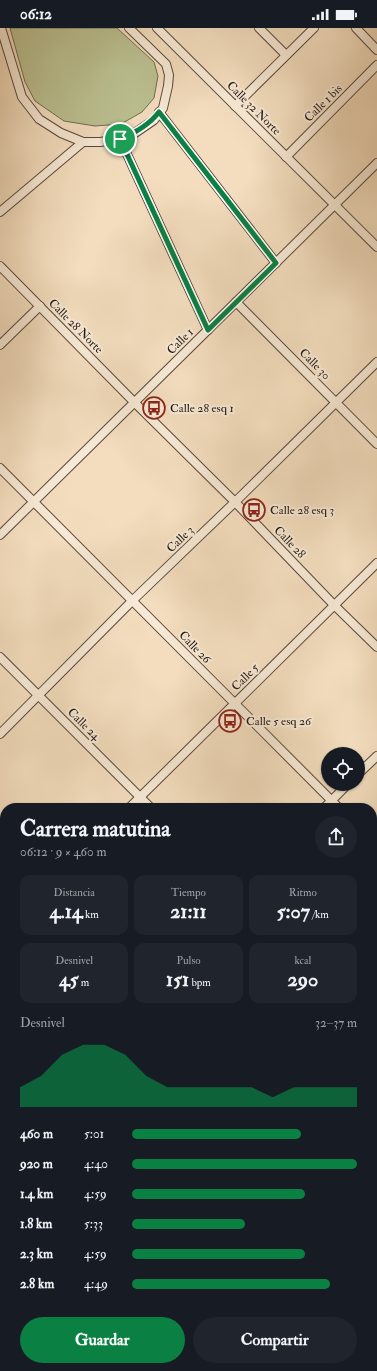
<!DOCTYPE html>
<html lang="es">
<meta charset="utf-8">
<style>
:root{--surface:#171b24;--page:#20242c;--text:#f1f3f6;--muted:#9ea1a6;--accent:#0b8043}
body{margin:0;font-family:"IM FELL Double Pica",serif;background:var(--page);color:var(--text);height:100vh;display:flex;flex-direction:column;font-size:15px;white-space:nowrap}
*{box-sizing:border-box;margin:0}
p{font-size:13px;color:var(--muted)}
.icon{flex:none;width:22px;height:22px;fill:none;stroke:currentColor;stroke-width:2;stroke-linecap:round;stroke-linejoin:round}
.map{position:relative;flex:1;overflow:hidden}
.side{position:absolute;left:0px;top:775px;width:377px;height:568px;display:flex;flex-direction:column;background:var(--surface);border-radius:16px 16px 0 0;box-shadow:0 1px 3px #0004}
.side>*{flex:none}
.buttons{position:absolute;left:321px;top:719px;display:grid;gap:8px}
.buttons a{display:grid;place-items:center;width:44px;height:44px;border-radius:50%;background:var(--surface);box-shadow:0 1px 3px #0004;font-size:20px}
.pin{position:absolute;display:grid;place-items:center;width:34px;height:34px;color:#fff;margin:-17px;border:2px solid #fff;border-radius:50%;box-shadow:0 1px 4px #0007}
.round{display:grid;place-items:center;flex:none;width:42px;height:42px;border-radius:21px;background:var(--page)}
.overview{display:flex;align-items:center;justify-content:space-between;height:68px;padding:0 20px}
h1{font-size:22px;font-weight:700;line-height:30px}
.metrics{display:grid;grid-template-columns:repeat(3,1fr);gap:6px;height:68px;padding:4px 20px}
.metrics div{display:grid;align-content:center;border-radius:10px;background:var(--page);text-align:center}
.metrics b{font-size:20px;font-weight:700}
.metrics small{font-size:11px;font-weight:400}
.metrics p{font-size:11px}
.chart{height:112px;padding:8px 20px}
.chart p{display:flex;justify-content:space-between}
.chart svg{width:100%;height:72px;margin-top:4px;fill:var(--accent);opacity:.7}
.cta{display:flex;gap:8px;margin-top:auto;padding:8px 20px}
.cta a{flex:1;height:46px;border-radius:24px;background:var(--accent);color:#fff;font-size:16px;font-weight:700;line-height:46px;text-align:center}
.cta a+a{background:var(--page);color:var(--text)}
ul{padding:0 20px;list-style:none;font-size:13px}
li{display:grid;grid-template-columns:64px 48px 1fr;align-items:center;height:30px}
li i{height:10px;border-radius:5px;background:var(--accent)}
.status{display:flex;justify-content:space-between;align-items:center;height:28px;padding:0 20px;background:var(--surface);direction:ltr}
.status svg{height:11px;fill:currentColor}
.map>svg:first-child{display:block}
</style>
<div class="status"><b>06:12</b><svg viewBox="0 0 49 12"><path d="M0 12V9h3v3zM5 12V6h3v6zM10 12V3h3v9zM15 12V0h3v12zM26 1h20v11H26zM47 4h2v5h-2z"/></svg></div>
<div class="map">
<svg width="377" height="1343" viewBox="0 0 377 1343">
<rect width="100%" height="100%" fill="#f3ddbe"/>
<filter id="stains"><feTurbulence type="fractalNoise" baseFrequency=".005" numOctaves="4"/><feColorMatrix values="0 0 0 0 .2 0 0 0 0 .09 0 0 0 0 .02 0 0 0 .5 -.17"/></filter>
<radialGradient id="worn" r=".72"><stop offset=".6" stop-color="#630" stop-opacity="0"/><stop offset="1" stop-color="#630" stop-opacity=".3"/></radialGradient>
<g fill="#bbc091" stroke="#706c52">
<polygon points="10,0 117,0 154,34 158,48 154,70 142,84 121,96 95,98 64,93 35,73 25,54"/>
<polygon points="9,1338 37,1338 37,1343 13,1343"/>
<polygon points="66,1338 91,1338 96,1343 61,1343"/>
</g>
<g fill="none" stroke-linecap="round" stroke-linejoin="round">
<g stroke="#58493d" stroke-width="10">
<g id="minor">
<polyline points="1,0 22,69 39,91 61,105 83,114 100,114 120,111 135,105 154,92 163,80 168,58 169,47 166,36 129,0"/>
<polyline points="157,0 377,219"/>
<polyline points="259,0 286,27"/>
<polyline points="356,0 377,22"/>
<polyline points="235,78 314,0"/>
<polyline points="159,84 276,235"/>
<polyline points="120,111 208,302"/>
<polyline points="286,129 377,37"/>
<polyline points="0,184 83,114"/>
<polyline points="0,238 135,375 235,474 334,577 377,619"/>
<polyline points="236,274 377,416"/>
<polyline points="0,317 40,278"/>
<polyline points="0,440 339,780"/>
<polyline points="0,507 377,135"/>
<polyline points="0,629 151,780"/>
<polyline points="0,706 133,572 235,474 377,334"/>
<polyline points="358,746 377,728"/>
<polyline points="129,780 377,535"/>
<polyline points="324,780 348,756"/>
<polyline points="372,813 377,819"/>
<polyline points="0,831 5,836"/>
<polyline points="0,907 5,902"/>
<polyline points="372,1003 377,1008"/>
<polyline points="0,1028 5,1033"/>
<polyline points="0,1102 5,1097"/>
<polyline points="372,1131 377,1126"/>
<polyline points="372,1203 377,1208"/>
<polyline points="0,1230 5,1235"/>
<polyline points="372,1329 377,1324"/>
<polyline points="104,1338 109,1343"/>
<polyline points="308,1338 313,1343"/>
<polyline points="159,1343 164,1338"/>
<polyline points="358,1343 363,1338"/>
</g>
</g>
<g stroke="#241812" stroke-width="12">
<g id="major">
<polyline points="372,931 377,926"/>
<polyline points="0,1299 5,1294"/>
</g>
</g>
<use href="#minor" stroke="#f7e9d5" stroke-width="8"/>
<use href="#major" stroke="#f3ddbe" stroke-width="10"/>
</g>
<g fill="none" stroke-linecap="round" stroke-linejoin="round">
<g stroke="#fff" stroke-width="8">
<path id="route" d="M159,84L276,235L208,302L120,111C135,105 149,97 159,84Z"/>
</g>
<use href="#route" stroke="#0b8043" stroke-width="5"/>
</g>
<defs>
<g id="bus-ring" transform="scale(1.15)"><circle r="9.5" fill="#f7e9d5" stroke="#8f2418" stroke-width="1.5"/><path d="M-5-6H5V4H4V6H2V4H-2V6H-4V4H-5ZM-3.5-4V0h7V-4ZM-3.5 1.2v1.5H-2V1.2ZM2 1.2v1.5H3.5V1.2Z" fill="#8f2418"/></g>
</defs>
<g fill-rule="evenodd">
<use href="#bus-ring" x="154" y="380"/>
<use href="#bus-ring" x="254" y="482"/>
<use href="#bus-ring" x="230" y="693"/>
</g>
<g text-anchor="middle" stroke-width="4" stroke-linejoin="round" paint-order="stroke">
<g font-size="12" fill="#241812" stroke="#f7e9d5">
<text transform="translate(323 75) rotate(-45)" y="4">Calle 1 bis</text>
<text transform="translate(254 80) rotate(45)" y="4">Calle 32 Norte</text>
<text transform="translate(76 298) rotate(45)" y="4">Calle 28 Norte</text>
<text transform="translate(180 313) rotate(-45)" y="4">Calle 1</text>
<text transform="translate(315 336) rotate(45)" y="4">Calle 30</text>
<text transform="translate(180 511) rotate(-44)" y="4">Calle 3</text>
<text transform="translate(290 514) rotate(46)" y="4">Calle 28</text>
<text transform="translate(195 619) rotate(46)" y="4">Calle 26</text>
<text transform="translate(245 649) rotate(-45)" y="4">Calle 5</text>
<text transform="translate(84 696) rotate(45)" y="4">Calle 24</text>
</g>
<g font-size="12" fill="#241812" stroke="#f7e9d5" text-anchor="start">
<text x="170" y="384">Calle 28 esq 1</text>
<text x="270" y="486">Calle 28 esq 3</text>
<text x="246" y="697">Calle 5 esq 26</text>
</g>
</g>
<rect width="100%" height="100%" filter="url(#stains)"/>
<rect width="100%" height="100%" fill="url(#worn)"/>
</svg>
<div class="buttons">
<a><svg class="icon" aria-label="locate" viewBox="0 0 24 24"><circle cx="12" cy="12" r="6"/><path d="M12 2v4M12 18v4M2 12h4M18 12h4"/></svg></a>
</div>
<div class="pin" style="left:120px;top:111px;background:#1e9e55"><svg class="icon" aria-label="arrive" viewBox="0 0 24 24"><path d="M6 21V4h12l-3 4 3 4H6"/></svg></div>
<section class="side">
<div class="overview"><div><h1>Carrera matutina</h1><p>06:12 · 9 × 460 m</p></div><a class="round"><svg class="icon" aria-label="share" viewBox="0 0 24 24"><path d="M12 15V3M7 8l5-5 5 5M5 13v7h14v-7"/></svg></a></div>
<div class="metrics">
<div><p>Distancia</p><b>4.14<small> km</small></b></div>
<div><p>Tiempo</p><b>21:11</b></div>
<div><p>Ritmo</p><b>5:07<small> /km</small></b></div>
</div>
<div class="metrics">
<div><p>Desnivel</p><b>45<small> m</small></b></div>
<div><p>Pulso</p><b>151<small> bpm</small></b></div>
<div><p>kcal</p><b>290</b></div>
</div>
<div class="chart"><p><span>Desnivel</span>32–37 m</p>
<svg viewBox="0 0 160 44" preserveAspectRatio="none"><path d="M0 44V32L10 25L20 12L30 6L40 6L50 12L60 25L70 32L80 32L90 32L100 32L110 32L120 38L130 32L140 32L150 32L160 32V44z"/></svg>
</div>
<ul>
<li><b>460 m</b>5:01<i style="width:75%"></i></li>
<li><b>920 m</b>4:40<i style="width:100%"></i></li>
<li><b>1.4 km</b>4:59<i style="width:77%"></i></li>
<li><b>1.8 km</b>5:33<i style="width:50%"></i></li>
<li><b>2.3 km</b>4:59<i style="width:77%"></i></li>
<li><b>2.8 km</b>4:49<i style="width:88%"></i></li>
</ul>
<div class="cta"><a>Guardar</a><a>Compartir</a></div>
</section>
</div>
